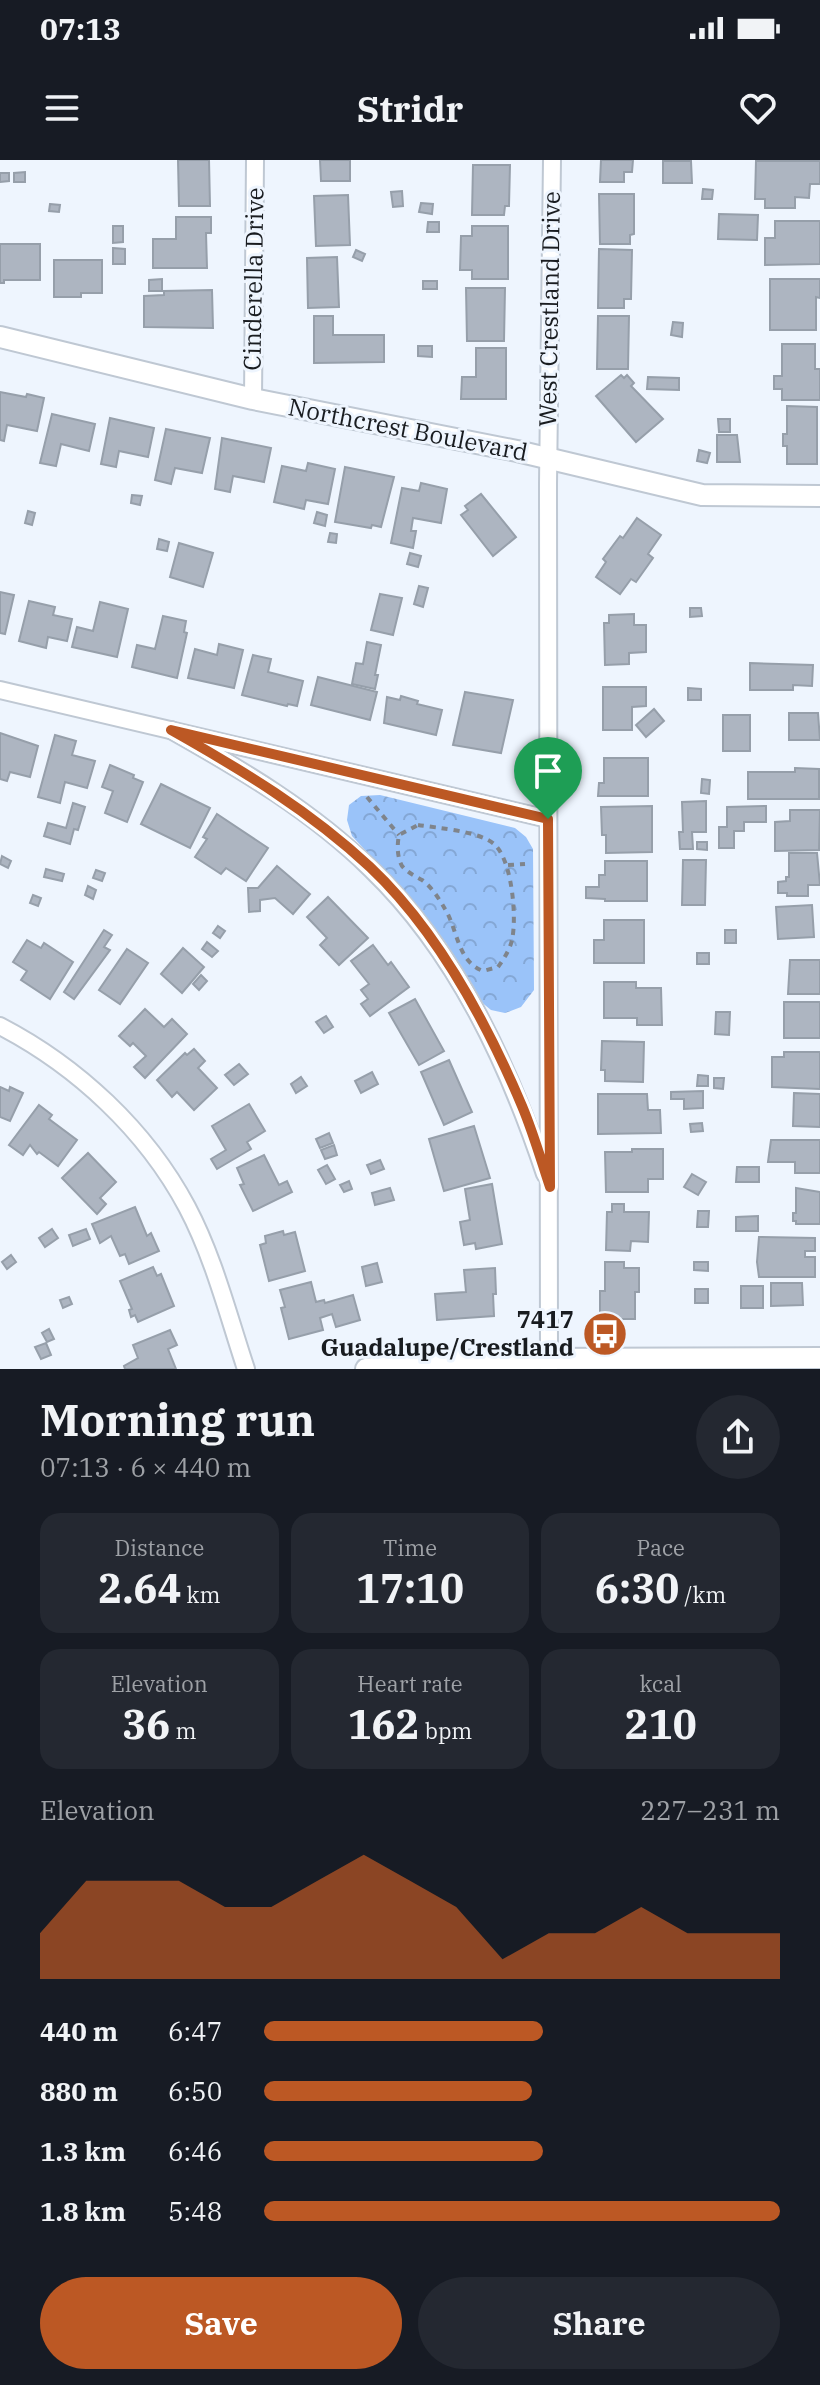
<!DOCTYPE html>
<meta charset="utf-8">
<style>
:root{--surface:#171b24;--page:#242831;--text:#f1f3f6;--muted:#9ea1a6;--accent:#bc5824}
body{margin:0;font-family:"IBM Plex Serif",serif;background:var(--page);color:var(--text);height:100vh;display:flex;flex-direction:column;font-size:30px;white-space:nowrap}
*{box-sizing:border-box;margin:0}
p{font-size:26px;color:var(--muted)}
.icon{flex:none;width:44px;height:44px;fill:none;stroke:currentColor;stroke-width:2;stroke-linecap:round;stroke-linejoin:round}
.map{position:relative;height:1209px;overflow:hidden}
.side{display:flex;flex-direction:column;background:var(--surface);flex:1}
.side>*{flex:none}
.pin{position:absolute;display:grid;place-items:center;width:68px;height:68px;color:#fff;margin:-82px -34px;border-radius:50% 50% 50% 0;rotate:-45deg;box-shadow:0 0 8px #0007}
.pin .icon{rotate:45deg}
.round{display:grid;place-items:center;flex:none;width:84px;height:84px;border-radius:42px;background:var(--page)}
.overview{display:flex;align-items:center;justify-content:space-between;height:136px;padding:0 40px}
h1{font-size:44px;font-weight:700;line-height:60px}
.figures{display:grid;grid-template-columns:repeat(3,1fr);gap:12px;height:136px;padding:8px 40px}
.figures div{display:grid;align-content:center;border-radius:20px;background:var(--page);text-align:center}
.figures b{font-size:40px;font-weight:700}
.figures small{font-size:22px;font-weight:400}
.figures p{font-size:22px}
.chart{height:224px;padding:16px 40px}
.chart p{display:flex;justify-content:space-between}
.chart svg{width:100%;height:144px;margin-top:8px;fill:var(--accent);opacity:.7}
.action{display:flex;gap:16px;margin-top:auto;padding:16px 40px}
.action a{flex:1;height:92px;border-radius:48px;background:var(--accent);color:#fff;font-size:32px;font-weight:700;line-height:92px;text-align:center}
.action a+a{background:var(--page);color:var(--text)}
ul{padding:0 40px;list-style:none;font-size:26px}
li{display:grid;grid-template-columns:128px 96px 1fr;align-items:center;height:60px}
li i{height:20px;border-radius:10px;background:var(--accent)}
.status{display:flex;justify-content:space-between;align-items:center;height:56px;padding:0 40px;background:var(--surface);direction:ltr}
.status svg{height:22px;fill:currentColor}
header{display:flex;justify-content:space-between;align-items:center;height:104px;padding:0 40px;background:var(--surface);font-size:36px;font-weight:700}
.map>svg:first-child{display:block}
</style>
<div class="status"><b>07:13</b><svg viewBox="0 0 49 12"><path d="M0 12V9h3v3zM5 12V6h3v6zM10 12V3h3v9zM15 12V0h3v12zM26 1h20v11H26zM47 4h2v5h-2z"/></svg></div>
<header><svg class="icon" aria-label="menu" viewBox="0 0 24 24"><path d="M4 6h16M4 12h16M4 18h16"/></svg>Stridr<svg class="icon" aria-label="heart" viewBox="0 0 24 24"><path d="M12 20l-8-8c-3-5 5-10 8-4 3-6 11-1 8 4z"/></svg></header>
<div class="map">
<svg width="820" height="1209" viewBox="0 0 820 1209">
<defs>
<pattern id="park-crowns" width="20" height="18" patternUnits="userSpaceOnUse" patternTransform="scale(2)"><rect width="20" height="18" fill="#9ac3f9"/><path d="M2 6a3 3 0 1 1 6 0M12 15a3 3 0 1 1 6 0" fill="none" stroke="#84a7d5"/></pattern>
</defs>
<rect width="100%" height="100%" fill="#eef5fe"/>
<polygon fill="url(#park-crowns)" points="380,635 515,668 526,677 533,689 534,830 521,847 505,853 491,850 480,841 446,783 404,732 352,676 347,660 349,645 361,636"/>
<g fill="#adb5c1" stroke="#969faa" stroke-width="2">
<polygon points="178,0 209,0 210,46 179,46"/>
<polygon points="320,0 350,0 350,21 321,21"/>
<polygon points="601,0 633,0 632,12 624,12 624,22 600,22"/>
<polygon points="663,1 691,1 692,23 663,23"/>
<polygon points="756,1 820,1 820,24 810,24 809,38 795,37 795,48 765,48 765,39 755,39"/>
<polygon points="473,5 510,5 509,46 505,46 504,55 472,55"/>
<polygon points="25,12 25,22 14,22 14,13"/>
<polygon points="0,13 9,13 9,21 0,22"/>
<polygon points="703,29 713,30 712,39 702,39"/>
<polygon points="402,31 403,46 393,47 391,32"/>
<polygon points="599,34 634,34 634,74 630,75 630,84 600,84"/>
<polygon points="348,35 350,85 316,86 314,36"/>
<polygon points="421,43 433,44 432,54 419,52"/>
<polygon points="50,44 60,45 59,52 49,51"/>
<polygon points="719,54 758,55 757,80 718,79"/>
<polygon points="176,57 211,57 211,73 206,73 207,108 153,108 153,79 176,79"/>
<polygon points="775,61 820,61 820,104 765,105 765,78 775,78"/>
<polygon points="428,62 439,62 439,72 427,72"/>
<polygon points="113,66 123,66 123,82 113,83"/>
<polygon points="472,66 508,66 508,119 472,119 472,110 460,110 461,76 472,76"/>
<polygon points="0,84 40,84 40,120 4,120 4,123 0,123"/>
<polygon points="113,88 125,89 125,104 113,104"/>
<polygon points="599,89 632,90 631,139 624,139 624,148 598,148"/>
<polygon points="356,90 365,94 362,101 353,97"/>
<polygon points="337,97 339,147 308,148 307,98"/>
<polygon points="54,100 102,100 102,133 81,133 81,137 54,137"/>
<polygon points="162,119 162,131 149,131 149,120"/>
<polygon points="770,119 820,119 820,138 816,137 816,170 770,170"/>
<rect x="423" y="121" width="14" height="8"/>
<polygon points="466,128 505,128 504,181 467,181"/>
<polygon points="212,130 213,168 144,167 144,136 164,135 164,131"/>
<polygon points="314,156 333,156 333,175 384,175 384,202 314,203"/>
<polygon points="598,156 629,156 628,209 597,209"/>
<polygon points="673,162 683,163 682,177 671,175"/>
<polygon points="782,184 815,184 815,209 820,209 820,240 782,240 782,229 774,229 774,216 782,216"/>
<polygon points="418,186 432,186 432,197 418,196"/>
<polygon points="476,188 506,188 506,239 461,239 462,217 476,217"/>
<polygon points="621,215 624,218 627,215 634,223 631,226 663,259 636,282 596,236"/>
<polygon points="648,217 679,218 679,230 647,229"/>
<polygon points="0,232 26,237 27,234 44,238 37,271 7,265 4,281 0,280"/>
<polygon points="787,246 817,247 817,304 787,304 787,286 783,286 783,274 787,274"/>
<polygon points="52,254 95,264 89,291 61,284 56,306 40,303"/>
<polygon points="110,258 154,268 148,297 119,291 116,307 101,304"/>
<polygon points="718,259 730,259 730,272 719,272"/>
<polygon points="166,269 210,278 202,313 175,308 171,324 155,320"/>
<polygon points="717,275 737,275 740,302 717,302"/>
<polygon points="222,278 271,288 264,322 233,316 230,332 215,329"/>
<polygon points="699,290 710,293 707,303 697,301"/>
<polygon points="308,303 335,309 328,344 306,340 304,349 274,342 282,306 306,311"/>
<polygon points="345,307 394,317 381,367 372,365 371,368 335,362"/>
<polygon points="421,323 447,329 441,363 413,358 411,371 416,371 413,388 391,383 402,328 419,331"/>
<polygon points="481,334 516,377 493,396 461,355 468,350 465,346"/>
<polygon points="132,335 142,336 140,345 131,343"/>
<polygon points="28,351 35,353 32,365 25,363"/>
<polygon points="317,352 327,355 325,366 314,363"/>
<polygon points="637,358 661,375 648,394 653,398 636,422 631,419 620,434 596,417 606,402 603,399 620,376 623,378"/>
<polygon points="330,373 337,374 336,383 328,382"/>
<polygon points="159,379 169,382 167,391 157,389"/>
<polygon points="179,383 213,393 203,427 170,417"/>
<polygon points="410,393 421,396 418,407 407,404"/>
<polygon points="419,426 428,428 423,447 414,444"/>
<polygon points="0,432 14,435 5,474 0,473"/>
<polygon points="380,434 402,438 393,475 371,470"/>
<polygon points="29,441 55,447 53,455 72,459 67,481 48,477 46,488 19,481"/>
<polygon points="100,442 128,449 117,497 72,487 77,467 93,471"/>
<polygon points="690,448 701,448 702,456 690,457"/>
<polygon points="634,454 634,465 646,465 646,492 629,493 629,504 605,505 604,463 609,463 609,455"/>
<polygon points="163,456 186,461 184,472 187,473 177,518 132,507 137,485 155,489"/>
<polygon points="367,482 381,485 375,515 378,515 375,529 352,524 356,503 363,504"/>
<polygon points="219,484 243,490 234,528 188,518 195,489 217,495"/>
<polygon points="253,495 271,499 268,512 303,521 297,546 288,544 287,546 242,535"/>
<polygon points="750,503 813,505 812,526 793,525 793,530 750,530"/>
<polygon points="318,517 377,532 370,560 311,545"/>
<polygon points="603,527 646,527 646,546 632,547 632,570 603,570"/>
<polygon points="688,528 701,529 701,540 688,540"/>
<polygon points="465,532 513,540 501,593 453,585"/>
<polygon points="401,536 418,541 417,544 442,550 436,575 384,563 387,537 400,540"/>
<polygon points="654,549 664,561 646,577 636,565"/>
<polygon points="789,553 818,553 820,580 789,580"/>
<rect x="723" y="555" width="27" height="36"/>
<polygon points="0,573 38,586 30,617 10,612 7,621 0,619"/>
<polygon points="55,575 76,581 72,595 95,601 87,628 65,622 60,643 38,637"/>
<polygon points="604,598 648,598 648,636 598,636 599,623 604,623"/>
<polygon points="110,605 134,615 133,618 143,622 127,662 105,653 113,631 102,627"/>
<polygon points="795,608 819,609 819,639 748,639 748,612 795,612"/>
<polygon points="702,619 710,620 709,634 701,633"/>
<polygon points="161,624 210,648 190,688 141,664"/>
<polygon points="706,641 706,672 692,672 693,689 680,689 679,672 683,672 682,642"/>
<polygon points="73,643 85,647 78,670 74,669 70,684 44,676 48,663 66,668"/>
<polygon points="652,646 652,692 606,693 606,675 602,675 601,647"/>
<polygon points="766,646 766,662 744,662 744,671 734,671 734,688 719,688 719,667 727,667 727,647"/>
<polygon points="790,650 820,650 819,690 775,691 775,662 790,661"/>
<polygon points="217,654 268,688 246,721 226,708 221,714 195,697 207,679 203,677"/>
<polygon points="697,682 707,682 707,690 697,689"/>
<polygon points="789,693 817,693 820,725 808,725 808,736 787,736 787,733 778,733 778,722 786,721 786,717 789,717"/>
<polygon points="2,696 11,701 8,708 0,704"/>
<polygon points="683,700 706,700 705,745 682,745"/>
<polygon points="605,701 647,701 647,741 605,741 605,739 586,738 586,727 599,727 599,715 605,715"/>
<polygon points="277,706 310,734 293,754 275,738 260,740 260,751 249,752 248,728 258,728"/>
<polygon points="46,709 64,714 62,721 44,717"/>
<polygon points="96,710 105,713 102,721 93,718"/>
<polygon points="88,726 96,730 93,739 85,735"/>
<polygon points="33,735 41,738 38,746 30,743"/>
<polygon points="328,737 368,778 339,805 320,785 327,778 307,757"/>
<polygon points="812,745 814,777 778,779 776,747"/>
<polygon points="604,760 644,760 644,803 594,803 594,780 604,780"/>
<polygon points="218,766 225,771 220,778 213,773"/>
<polygon points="104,770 112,775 104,787 110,790 74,839 64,832"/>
<rect x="725" y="770" width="11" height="13"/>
<polygon points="27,780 41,788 44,783 73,802 50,839 21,820 27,811 13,802"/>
<polygon points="207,782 218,791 212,797 202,789"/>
<polygon points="373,785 388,805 391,802 409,827 370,856 361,844 368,839 361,830 369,824 351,801"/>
<polygon points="183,788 204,807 182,833 161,814"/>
<polygon points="127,789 148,803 120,844 99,830"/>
<rect x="697" y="793" width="12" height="11"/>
<polygon points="790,800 820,800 820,834 788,834"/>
<polygon points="201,815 207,821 199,830 193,824"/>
<polygon points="604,822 636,822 636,828 661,828 662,865 637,865 637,858 604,858"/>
<polygon points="415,839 444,891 419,905 389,853"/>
<rect x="784" y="842" width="36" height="36"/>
<polygon points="145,849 164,867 172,859 187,874 145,918 134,907 146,896 133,883 130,886 119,876"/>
<polygon points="716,852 730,852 729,875 715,874"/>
<polygon points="326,856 333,867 324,873 316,862"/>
<polygon points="602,881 644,882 643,922 605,921 605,910 601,910"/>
<polygon points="194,889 205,901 198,908 217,928 194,950 177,932 172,937 157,920 185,893 187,895"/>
<polygon points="784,892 820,892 820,929 772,927 772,897 784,897"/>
<polygon points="449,900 472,952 444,965 421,912"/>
<polygon points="239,904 248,914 234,925 225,915"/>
<polygon points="372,912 378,924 361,933 355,921"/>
<polygon points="698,915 708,916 708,926 697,926"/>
<polygon points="301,917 307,926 296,933 291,924"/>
<polygon points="714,918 724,918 723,929 714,928"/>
<polygon points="0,927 9,931 10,927 23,933 10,961 0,957"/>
<polygon points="703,931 703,948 684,949 684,939 671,939 671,932"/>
<polygon points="794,933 820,934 820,967 793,966"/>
<polygon points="598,934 647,934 648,950 660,950 661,973 598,974"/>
<polygon points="249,944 265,971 247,982 251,989 217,1009 211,999 226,990 212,966"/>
<polygon points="39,945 52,955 49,959 77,980 58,1006 39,992 37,994 30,985 23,995 9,985"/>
<polygon points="702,963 703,971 691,972 690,964"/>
<polygon points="474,966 490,1018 444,1031 429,979"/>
<polygon points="329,973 333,983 320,988 316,979"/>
<polygon points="771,980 820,980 820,1013 795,1013 795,1002 768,1002"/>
<polygon points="334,985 337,995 325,999 321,990"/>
<polygon points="632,989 663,989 663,1019 648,1019 648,1032 606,1032 605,992 632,992"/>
<polygon points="88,993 116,1022 100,1038 106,1044 97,1054 62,1018"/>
<polygon points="264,995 279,1025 287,1021 292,1032 253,1051 240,1025 244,1024 237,1008"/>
<polygon points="380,1000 384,1009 371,1014 367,1005"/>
<polygon points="327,1005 335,1019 326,1024 318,1010"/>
<polygon points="737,1007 759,1007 759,1022 736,1022"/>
<polygon points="692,1014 706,1022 698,1035 684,1027"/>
<polygon points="349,1021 352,1029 344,1032 340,1025"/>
<polygon points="492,1024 502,1084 476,1089 475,1083 464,1085 460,1062 470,1060 465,1029"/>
<polygon points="390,1028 394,1040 375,1045 372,1033"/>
<polygon points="796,1028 820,1032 820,1064 796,1064 796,1061 793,1061 793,1053 796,1053"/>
<polygon points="612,1044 624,1044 624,1052 649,1052 648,1082 631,1081 630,1091 606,1090 607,1052 612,1052"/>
<polygon points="135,1047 147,1076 151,1073 159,1091 129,1104 125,1094 120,1096 111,1076 100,1083 92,1064"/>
<polygon points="698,1051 709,1051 708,1067 697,1067"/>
<polygon points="758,1056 758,1071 736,1071 736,1057"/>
<polygon points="52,1069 58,1078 45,1087 39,1078"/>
<polygon points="86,1069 90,1079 73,1086 69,1075"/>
<polygon points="283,1071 284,1075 295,1072 305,1111 269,1121 260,1085 266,1083 265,1076"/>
<polygon points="759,1077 815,1078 815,1091 805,1091 805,1097 815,1097 815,1117 759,1117 757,1102"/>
<polygon points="11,1095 16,1102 7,1109 2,1102"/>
<polygon points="605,1102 624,1102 624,1108 639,1108 639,1132 635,1132 635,1159 600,1159 600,1131 605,1131"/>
<polygon points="694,1102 708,1102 708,1111 694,1110"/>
<polygon points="377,1103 382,1122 366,1126 362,1107"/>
<polygon points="153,1107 157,1116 161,1114 174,1146 138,1162 135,1155 131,1157 129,1150 132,1149 120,1121"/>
<polygon points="495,1108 496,1134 493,1134 494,1156 437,1160 435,1134 466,1132 464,1110"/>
<polygon points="311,1122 316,1142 324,1140 325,1143 353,1135 360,1160 336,1167 332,1154 320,1158 323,1170 289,1179 281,1148 285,1147 280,1130"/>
<polygon points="771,1123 802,1123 803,1145 771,1146"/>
<rect x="741" y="1126" width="22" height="22"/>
<rect x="695" y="1129" width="13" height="14"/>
<polygon points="69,1137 72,1144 63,1148 60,1140"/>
<polygon points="49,1169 54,1179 47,1182 42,1173"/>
<polygon points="170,1170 177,1185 168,1189 176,1209 125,1209 124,1206 138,1198 133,1185"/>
<polygon points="46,1183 51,1195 41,1199 35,1187"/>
</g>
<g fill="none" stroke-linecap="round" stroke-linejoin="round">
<g stroke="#bfc8d3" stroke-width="20">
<g id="minor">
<polyline points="253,239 255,0"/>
<polyline points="0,530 548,659"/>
<path d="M171,570C242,610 312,651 371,709C456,791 508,903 545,1014"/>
<path d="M0,866C77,906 146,970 187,1047C214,1098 228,1155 246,1209"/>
<polyline points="549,1209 548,324 552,0"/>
</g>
</g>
<g stroke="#bfc8d3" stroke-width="24">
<g id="tertiary">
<polyline points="0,177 253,239 517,291 702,335 820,336"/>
<polyline points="366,1209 420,1202 523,1199 820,1198"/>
</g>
</g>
<g stroke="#7f848b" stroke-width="4" stroke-dasharray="6 6" stroke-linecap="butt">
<polyline points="367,637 399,675"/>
<path d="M418,665C437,668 481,671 495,685C512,701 517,757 512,780C510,789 504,799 498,807L483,811C457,801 458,770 445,749C440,740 431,726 422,720C415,716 408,713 402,706C397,697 397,685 399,675Z"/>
<polyline points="508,705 525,704"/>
</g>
<use href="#minor" stroke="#fff" stroke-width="16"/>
<use href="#tertiary" stroke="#fff" stroke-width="20"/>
</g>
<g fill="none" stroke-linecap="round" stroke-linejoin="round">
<g stroke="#fff" stroke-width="16">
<path id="route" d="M171,570L548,659L550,1027C541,1000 533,972 522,946C486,861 438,771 370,707C310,651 242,610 171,570Z"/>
</g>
<use href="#route" stroke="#bc5824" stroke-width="10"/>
</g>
<defs>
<g id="bus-disc" transform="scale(2.3)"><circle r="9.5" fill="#bc5824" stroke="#eef5fe"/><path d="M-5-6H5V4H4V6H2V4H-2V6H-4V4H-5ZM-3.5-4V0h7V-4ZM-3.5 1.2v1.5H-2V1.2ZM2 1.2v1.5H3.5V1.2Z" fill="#fff"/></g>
</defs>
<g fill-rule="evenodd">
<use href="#bus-disc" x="605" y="1174"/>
</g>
<g text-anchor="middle" stroke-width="6" stroke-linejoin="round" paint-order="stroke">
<g font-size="24" fill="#191c20" stroke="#eef5fe">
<text transform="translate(254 119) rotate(-89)" y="8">Cinderella Drive</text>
<text transform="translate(550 149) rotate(-89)" y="8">West Crestland Drive</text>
<text transform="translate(408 270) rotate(11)" y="8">Northcrest Boulevard</text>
</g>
<g font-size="24" font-weight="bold" fill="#191c20" stroke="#eef5fe" text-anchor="end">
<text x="574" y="1168">7417<tspan x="574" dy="28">Guadalupe/Crestland</tspan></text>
</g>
</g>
</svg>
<div class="pin" style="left:548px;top:659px;background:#1e9e55"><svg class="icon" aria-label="arrive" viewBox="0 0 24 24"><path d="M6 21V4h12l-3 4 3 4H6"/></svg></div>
</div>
<section class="side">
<div class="overview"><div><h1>Morning run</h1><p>07:13 · 6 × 440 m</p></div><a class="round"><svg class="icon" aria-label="share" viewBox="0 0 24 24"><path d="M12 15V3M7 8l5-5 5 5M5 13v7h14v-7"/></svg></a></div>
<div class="figures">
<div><p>Distance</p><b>2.64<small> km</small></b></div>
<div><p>Time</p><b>17:10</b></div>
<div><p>Pace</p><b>6:30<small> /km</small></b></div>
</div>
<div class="figures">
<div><p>Elevation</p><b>36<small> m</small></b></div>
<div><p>Heart rate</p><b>162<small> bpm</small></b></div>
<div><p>kcal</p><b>210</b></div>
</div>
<div class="chart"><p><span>Elevation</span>227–231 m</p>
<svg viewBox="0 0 160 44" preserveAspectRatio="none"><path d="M0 44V30L10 14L20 14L30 14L40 22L50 22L60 14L70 6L80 14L90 22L100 38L110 30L120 30L130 22L140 30L150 30L160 30V44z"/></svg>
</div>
<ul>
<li><b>440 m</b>6:47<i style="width:54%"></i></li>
<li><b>880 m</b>6:50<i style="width:52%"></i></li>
<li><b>1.3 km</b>6:46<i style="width:54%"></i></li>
<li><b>1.8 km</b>5:48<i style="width:100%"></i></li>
</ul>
<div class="action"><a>Save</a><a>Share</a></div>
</section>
